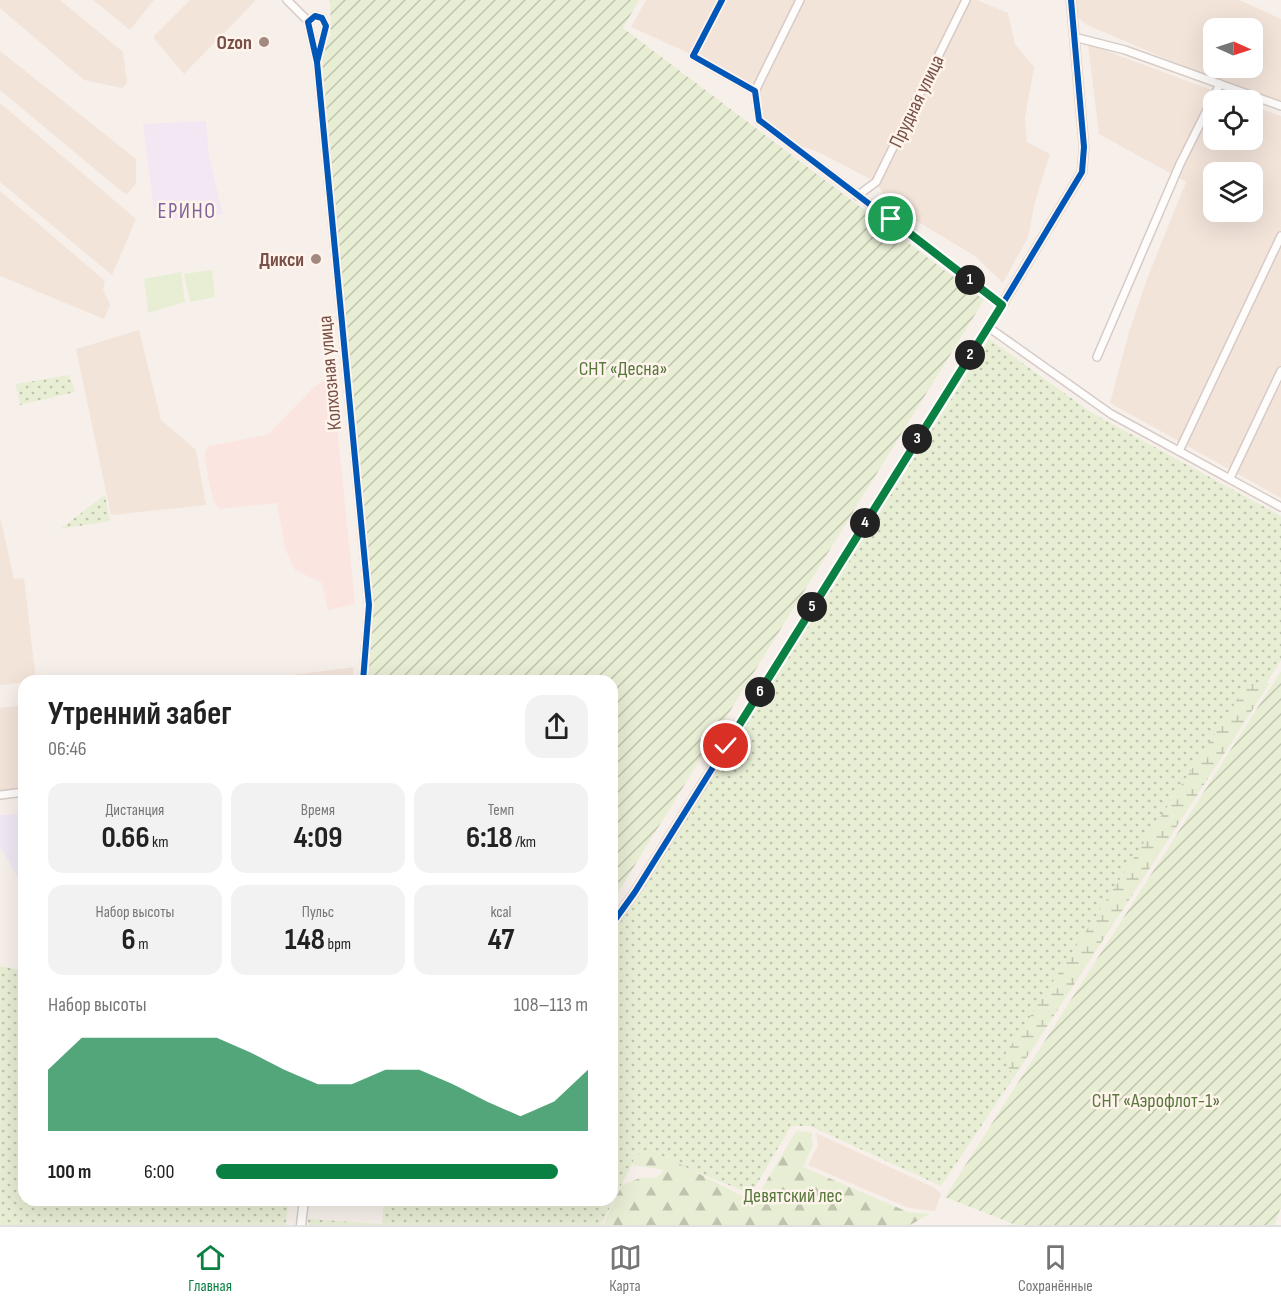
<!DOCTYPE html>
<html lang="ru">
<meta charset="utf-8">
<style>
:root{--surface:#fff;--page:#f2f2f2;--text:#222;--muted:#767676;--line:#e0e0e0;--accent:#0b8043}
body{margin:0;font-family:"Sofia Sans Condensed",sans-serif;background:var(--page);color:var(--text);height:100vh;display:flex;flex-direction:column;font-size:22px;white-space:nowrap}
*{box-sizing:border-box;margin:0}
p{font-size:20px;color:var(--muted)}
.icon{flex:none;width:33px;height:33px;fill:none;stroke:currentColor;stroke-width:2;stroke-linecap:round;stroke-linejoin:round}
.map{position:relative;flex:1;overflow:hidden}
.drawer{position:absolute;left:18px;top:675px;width:600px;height:531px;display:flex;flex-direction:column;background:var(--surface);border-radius:18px;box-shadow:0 6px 24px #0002}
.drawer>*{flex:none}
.needle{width:39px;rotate:93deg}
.controls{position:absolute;left:1203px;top:18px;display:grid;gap:12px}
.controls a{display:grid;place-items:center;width:60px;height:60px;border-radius:12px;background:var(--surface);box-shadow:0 6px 24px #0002;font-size:30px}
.pin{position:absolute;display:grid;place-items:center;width:51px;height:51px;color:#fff;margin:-26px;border:3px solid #fff;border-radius:50%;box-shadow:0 2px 6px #0007}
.km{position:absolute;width:30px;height:30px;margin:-15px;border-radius:50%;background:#222;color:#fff;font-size:16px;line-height:30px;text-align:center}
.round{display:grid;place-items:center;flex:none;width:63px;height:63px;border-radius:18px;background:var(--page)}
.summary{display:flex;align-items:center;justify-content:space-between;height:102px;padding:0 30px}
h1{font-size:33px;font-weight:700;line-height:45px}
.metrics{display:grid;grid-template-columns:repeat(3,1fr);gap:9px;height:102px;padding:6px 30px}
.metrics div{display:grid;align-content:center;border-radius:15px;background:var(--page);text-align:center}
.metrics b{font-size:30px;font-weight:700}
.metrics small{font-size:16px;font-weight:400}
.metrics p{font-size:16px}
.chart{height:168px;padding:12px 30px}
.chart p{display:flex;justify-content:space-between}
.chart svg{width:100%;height:108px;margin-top:6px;fill:var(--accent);opacity:.7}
ul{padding:0 30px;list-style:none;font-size:20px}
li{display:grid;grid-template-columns:96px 72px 1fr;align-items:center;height:45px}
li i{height:15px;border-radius:8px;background:var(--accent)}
.tab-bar{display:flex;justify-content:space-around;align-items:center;height:84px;border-top:2px solid var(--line);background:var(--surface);font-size:16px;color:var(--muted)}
.tab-bar a{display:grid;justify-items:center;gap:3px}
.tab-bar .active{color:var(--accent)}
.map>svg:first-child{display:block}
</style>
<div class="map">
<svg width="1281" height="1225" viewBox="0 0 1281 1225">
<defs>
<pattern id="grass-dots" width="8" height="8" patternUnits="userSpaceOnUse" patternTransform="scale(1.5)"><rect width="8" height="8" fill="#e7eed4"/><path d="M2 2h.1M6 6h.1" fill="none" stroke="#c0c3ae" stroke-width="1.8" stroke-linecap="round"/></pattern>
<pattern id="forest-firs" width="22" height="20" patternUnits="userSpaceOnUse" patternTransform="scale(1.5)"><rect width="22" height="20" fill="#e7eed4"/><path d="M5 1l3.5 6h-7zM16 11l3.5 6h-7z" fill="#c0c3ae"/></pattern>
<pattern id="wetland-marsh" width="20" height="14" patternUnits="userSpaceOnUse" patternTransform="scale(1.5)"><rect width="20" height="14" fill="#e7eed4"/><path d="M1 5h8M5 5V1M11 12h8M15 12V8" fill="none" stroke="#c0c3ae"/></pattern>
<pattern id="garden-furrows" width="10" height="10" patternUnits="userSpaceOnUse" patternTransform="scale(1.5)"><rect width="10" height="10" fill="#e7eed4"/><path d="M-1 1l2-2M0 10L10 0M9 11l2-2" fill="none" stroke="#c0c3ae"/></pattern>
</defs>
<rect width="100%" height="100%" fill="#f7f0ea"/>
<g fill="#f3e4da" fill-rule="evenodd">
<polygon points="0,0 60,0 123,52 127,83 122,88 84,80 0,8"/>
<polygon points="93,0 154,0 130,30"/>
<polygon points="190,0 256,0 184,74 153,37"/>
<polygon points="646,0 977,0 1008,13 1015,44 1034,67 1025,118 1027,142 1050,154 1035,202 1028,237 1003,283 975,256 890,205 876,182 818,152 790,142 764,122 755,91 693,55 631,27"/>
<path d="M1072,0H1239L1281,19V104L1201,74L1085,24L1072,12ZM1214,28H1252V68H1214Z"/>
<path d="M1088,44L1238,100H1214V140H1252L1253,106L1281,116V498L1110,403L1129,332L1147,279L1186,182L1099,134ZM1214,172H1252V212H1214Z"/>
<polygon points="0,51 136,159 136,184 126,195 0,90"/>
<polygon points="0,103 136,219 112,275 0,182"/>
<polygon points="0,191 105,281 103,289 110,305 104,319 0,276"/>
<polygon points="139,330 161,420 196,450 206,505 111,515 76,349"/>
<polygon points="0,517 14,579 24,578 36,681 0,685"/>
<polygon points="354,667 352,681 255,681 277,677"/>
<polygon points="24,705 24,790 0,794 0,708"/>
<polygon points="816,1133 935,1188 941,1194 935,1211 909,1208 808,1165 818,1145"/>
</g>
<polygon fill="#fbe5e0" points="332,375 355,604 328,610 322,583 295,570 285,549 277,503 219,509 213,500 204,456 208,446 267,435 315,386"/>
<g fill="#f1e8f3">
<polygon points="206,121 209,157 223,214 169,220 168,211 154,209 143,124"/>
<polygon points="24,814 24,887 0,847 0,815"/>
</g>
<g fill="url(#grass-dots)">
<polygon points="989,339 1092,413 1281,516 1281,660 1014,1077 941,1186 810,1126 791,1126 751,1194 665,1159 633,1162 601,1225 308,1225 308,1219 382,1224 384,1200 612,1200 612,932 643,888"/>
<polygon points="69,375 75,392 20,405 16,384"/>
<polygon points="105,495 110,521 60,529"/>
<polygon points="0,966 24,971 24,1200 288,1200 286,1225 0,1225"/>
</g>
<polygon fill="url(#forest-firs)" points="796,1131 811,1132 813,1145 803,1167 908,1212 930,1214 910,1225 603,1225 622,1185 640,1178 656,1178 665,1170 632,1165 634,1158 644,1150 672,1160 754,1202"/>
<polygon fill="url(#wetland-marsh)" points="1248,683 1270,683 1014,1077 1003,1058"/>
<g fill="url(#garden-furrows)">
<polygon points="330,0 639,0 623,28 984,300 612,902 612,681 367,681 373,623 322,57 331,34"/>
<polygon points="1281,671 1281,1207 1274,1225 1016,1225 945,1197"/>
</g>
<g fill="#e7eed4">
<polygon points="212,270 215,297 190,302 184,274"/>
<polygon points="181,272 185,302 148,313 144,279"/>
</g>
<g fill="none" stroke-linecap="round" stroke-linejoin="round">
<g stroke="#d6cbc6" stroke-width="10">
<g id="minor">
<polyline points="287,0 308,21"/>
<polyline points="722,0 693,56 755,91 759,120 1002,305"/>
<polyline points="1074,37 1125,50 1281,106"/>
<polyline points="317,62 326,26 322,18 315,16 308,22 317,62 369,605 363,681"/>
<polyline points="755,91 800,0"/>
<polyline points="857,196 876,182 966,0"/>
<polyline points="988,327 1111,414 1281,507"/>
<polyline points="1097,357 1180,164 1220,84"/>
<polyline points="1179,451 1281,236"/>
<polyline points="1230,478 1281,371"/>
<polyline points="0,795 24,792"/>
</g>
</g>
<g stroke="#d6cbc6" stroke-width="11">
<g id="tertiary">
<polyline points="612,924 635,892 1002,305 1082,172 1084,147 1071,0"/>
<polyline points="301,1225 304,1200"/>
</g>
</g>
<use href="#minor" stroke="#fefdfc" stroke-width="7"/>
<use href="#tertiary" stroke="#fefdfc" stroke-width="8"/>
<g stroke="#fff4eb" stroke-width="10">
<g id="cycleway">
<polyline points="722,0 693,56 755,91 759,120 1002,305"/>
<polyline points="317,62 326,26 322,18 315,16 308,22 317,62 369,605 363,681"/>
<polyline points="612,924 635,892 1002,305 1082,172 1084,147 1071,0"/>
</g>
</g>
<use href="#cycleway" stroke="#0057b8" stroke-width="6"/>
</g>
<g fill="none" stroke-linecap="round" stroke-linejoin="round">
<g stroke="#fff" stroke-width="12">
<polyline id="route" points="726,746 1002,305 891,219"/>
</g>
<use href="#route" stroke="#0b8043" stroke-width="8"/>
</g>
<g fill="#a48981" stroke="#fff4eb" stroke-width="2">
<circle cx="264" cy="42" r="6"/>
<circle cx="316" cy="259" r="6"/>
</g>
<g text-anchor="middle" stroke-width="5" stroke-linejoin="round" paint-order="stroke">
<g font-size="20" font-weight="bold" fill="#775148" stroke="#fff4eb" text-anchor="end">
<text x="252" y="49">Ozon</text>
<text x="304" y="266">Дикси</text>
</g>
<g font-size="20" fill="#775148" stroke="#fff4eb">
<text transform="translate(916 101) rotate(-64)" y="7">Прудная улица</text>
<text transform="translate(329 373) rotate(-95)" y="7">Колхозная улица</text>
</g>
<g font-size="20" fill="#58783d" stroke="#fff4eb">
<text x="623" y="375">СНТ «Десна»</text>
<text x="1156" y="1107">СНТ «Аэрофлот-1»</text>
<text x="793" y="1202">Девятский лес</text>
</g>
<g font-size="22" letter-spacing="1.5" fill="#7f649b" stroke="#fff4eb">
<text x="187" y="218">ЕРИНО</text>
</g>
</g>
</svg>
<div class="controls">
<a><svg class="needle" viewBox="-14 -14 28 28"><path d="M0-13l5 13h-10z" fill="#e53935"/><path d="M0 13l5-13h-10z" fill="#767676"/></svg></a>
<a><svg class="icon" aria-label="locate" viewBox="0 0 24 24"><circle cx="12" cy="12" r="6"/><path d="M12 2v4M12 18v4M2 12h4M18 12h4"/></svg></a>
<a><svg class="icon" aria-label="layers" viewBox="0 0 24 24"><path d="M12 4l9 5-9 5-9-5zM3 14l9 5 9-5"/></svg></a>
</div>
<div class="pin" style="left:891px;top:219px;background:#1e9e55"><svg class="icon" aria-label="arrive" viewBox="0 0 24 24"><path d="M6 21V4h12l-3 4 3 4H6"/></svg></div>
<div class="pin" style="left:726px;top:746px;background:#d93025"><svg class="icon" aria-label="check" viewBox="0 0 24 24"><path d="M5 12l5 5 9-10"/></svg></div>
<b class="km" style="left:970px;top:280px">1</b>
<b class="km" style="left:970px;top:355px">2</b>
<b class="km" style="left:917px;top:439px">3</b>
<b class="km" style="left:865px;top:523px">4</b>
<b class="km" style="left:812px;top:607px">5</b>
<b class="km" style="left:760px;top:692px">6</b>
<section class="drawer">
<div class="summary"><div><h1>Утренний забег</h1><p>06:46</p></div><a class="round"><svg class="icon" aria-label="share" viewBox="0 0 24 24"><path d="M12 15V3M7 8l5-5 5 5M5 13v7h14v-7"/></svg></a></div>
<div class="metrics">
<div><p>Дистанция</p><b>0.66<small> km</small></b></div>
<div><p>Время</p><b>4:09</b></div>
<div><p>Темп</p><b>6:18<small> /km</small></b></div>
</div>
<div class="metrics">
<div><p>Набор высоты</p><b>6<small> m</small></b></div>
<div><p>Пульс</p><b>148<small> bpm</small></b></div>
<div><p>kcal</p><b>47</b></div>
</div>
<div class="chart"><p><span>Набор высоты</span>108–113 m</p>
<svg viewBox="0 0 160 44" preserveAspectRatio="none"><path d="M0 44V19L10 6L20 6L30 6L40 6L50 6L60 12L70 19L80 25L90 25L100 19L110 19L120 25L130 32L140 38L150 32L160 19V44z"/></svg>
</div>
<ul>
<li><b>100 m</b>6:00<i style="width:92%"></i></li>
</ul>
</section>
</div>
<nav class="tab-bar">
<a class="active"><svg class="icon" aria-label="home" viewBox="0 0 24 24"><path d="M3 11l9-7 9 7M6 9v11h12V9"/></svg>Главная</a>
<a><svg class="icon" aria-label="map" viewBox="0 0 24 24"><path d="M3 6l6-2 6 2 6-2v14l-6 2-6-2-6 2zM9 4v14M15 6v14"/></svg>Карта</a>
<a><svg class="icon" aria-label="saved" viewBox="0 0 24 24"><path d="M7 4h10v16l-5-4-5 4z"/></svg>Сохранённые</a>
</nav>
